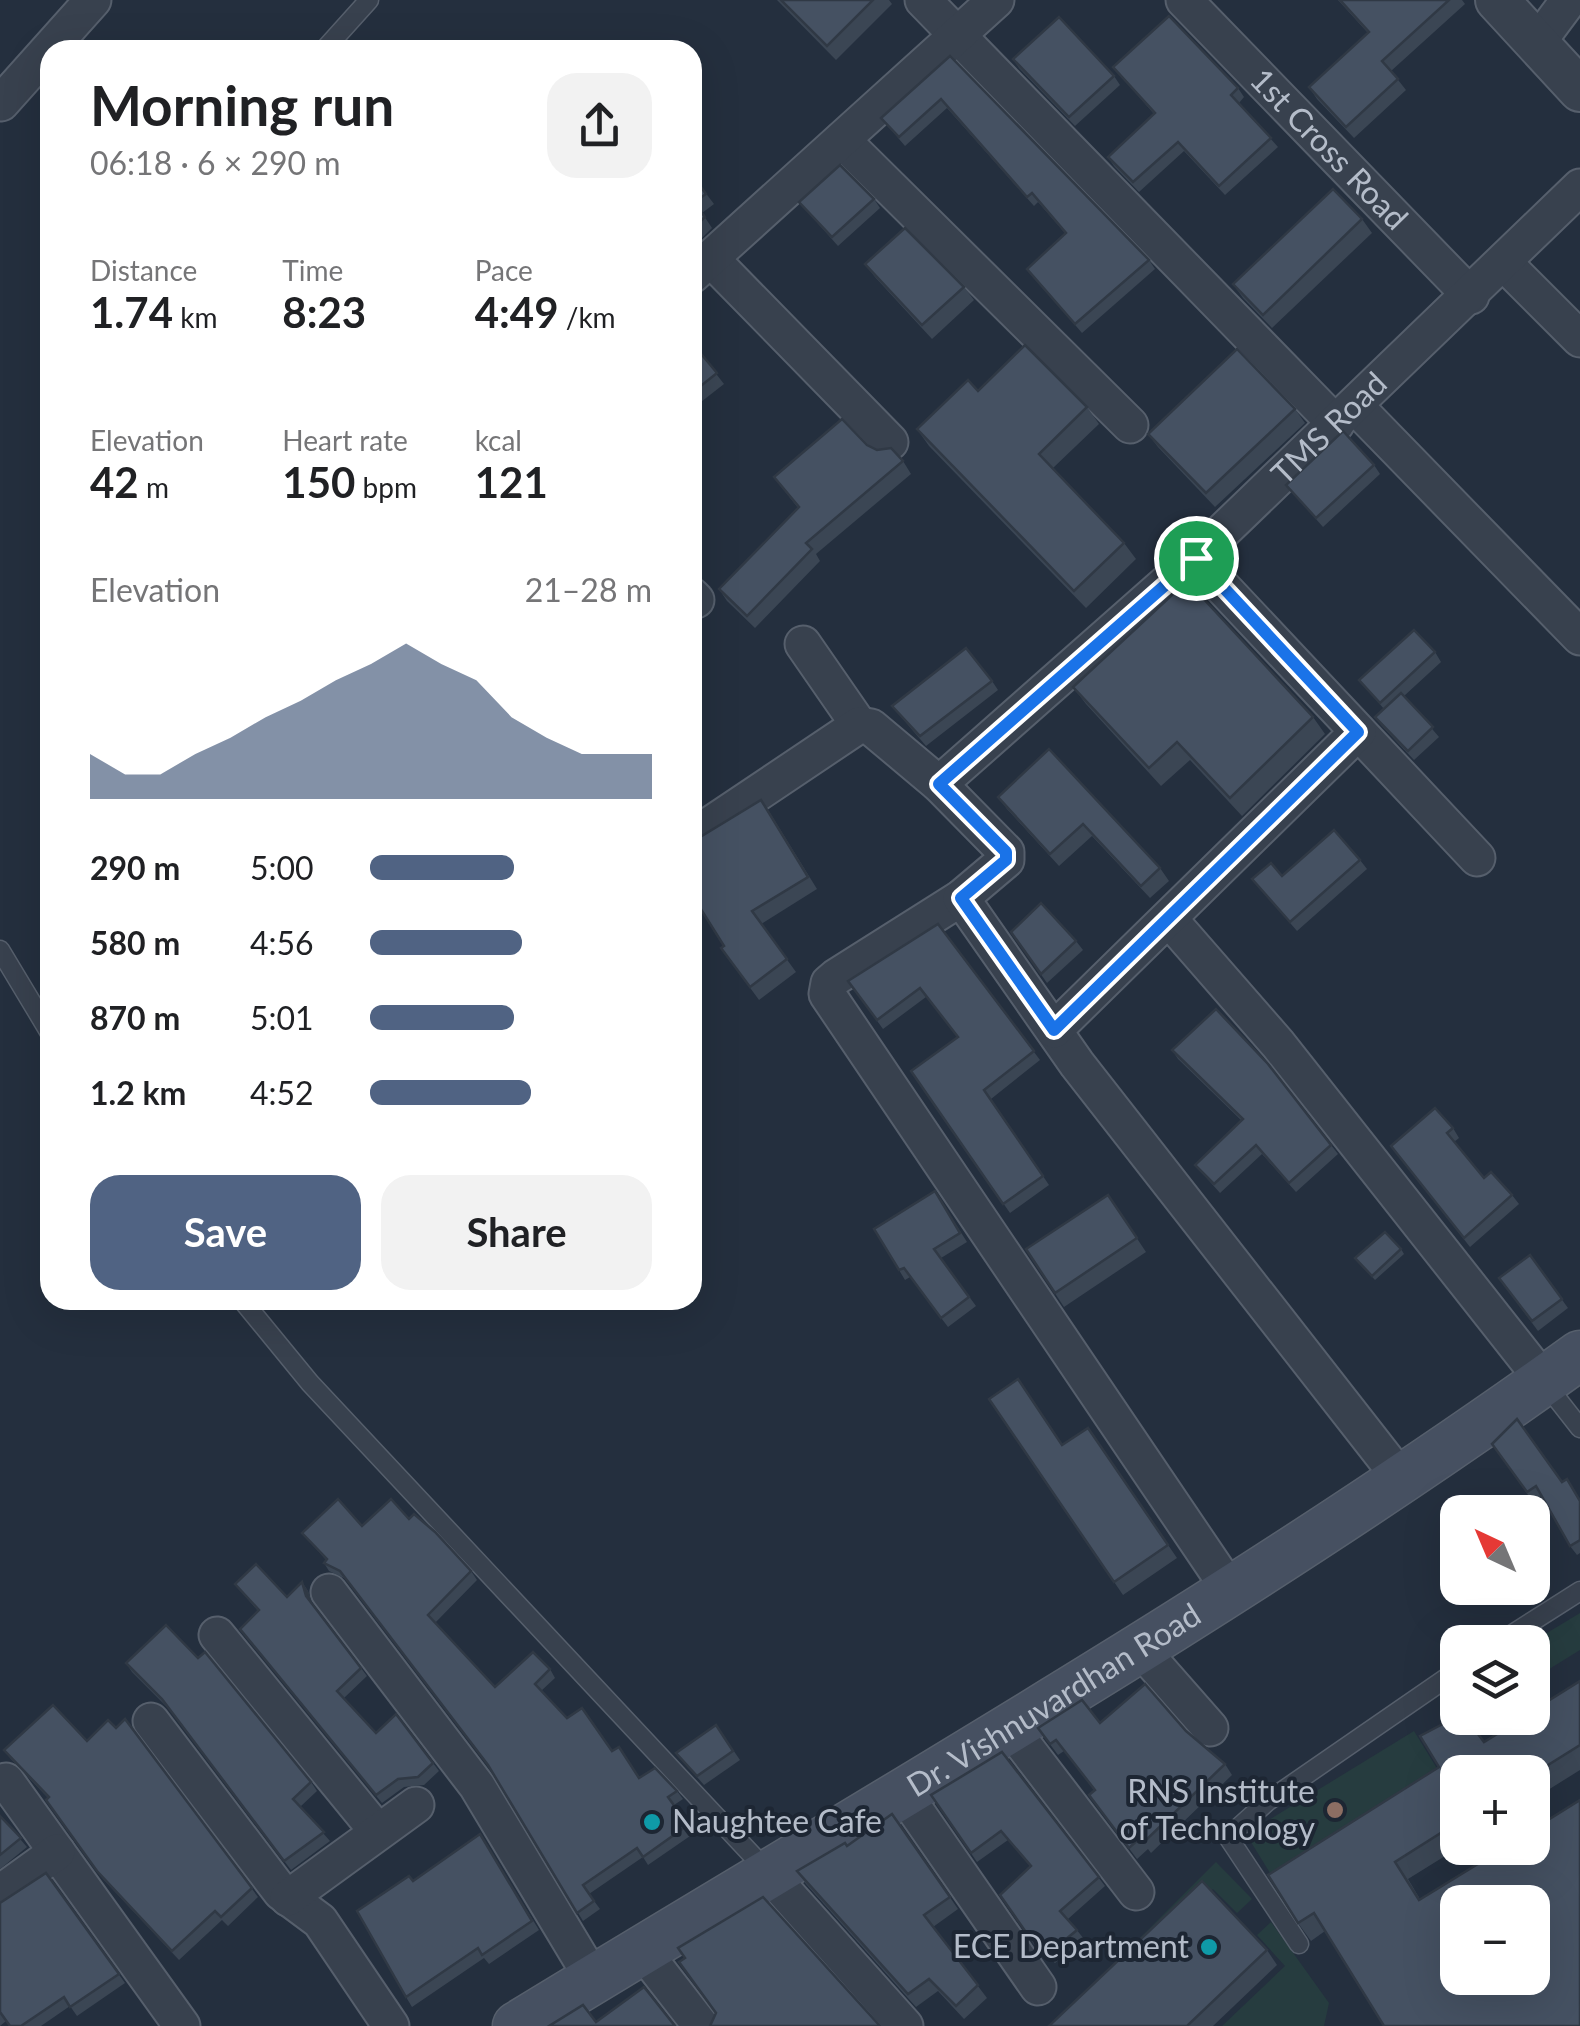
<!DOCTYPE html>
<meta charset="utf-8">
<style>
:root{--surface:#fff;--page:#f2f2f2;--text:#202124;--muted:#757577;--accent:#506383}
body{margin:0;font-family:Lato,sans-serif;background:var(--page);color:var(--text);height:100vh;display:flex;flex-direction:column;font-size:38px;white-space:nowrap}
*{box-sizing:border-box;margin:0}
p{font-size:32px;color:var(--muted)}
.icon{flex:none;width:55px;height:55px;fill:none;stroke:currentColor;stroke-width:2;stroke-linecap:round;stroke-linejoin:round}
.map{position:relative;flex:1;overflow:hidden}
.side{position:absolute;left:40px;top:40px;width:662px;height:1270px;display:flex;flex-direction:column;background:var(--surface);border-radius:30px;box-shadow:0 10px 40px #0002}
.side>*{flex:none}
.needle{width:65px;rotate:316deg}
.fabs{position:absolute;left:1440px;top:1495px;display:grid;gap:20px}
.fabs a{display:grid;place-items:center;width:110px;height:110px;border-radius:20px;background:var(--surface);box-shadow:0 10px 40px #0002;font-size:50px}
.pin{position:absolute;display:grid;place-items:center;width:85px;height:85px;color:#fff;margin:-42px;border:5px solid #fff;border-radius:50%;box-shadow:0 2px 10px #0007}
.round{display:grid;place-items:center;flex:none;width:105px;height:105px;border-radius:30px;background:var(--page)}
.head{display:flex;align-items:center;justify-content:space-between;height:170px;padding:0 50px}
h1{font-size:55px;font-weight:700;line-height:75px}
.metrics{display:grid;grid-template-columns:repeat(3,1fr);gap:15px;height:170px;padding:10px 50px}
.metrics div{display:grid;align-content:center}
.metrics b{font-size:42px;font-weight:700}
.metrics small{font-size:28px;font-weight:400}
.metrics p{font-size:28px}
.chart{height:280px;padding:20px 50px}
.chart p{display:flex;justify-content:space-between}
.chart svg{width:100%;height:180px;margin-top:10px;fill:var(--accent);opacity:.7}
.primary-button{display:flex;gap:20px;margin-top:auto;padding:20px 50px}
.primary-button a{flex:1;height:115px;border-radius:30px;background:var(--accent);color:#fff;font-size:40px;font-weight:700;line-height:115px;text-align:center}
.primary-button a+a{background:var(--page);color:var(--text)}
ul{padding:0 50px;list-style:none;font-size:32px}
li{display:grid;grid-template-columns:160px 120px 1fr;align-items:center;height:75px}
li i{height:25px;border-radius:12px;background:var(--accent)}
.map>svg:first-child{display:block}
</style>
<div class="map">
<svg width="1580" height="2026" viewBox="0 0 1580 2026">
<rect width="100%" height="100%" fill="#242f3e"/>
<g fill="#263c3f">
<polygon points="1580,1613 1580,1650 1533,1679 1532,1642"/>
<polygon points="1414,1731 1446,1783 1278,1886 1246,1834"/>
<polygon points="1216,1862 1252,1899 1237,1913 1213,1889 1100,1997 1091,1987"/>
<polygon points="1271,1922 1329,2003 1324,2026 1222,2026 1285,1966 1257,1935"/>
</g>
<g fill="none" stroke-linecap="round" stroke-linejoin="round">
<g stroke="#565f6c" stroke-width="21">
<g id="service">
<polyline points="324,50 369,0"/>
<polyline points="0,950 50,1033"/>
<polyline points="242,1300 310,1383 768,1872"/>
<polyline points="1544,1382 1580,1428"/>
<polyline points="1500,1642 1580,1591"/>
<polyline points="1299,1944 1228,1837 1268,1801 1458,1670"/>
</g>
</g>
<g stroke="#565f6c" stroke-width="39">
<g id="minor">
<polyline points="923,0 1336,424"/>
<path id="s1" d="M1184,0L1471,296"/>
<polyline points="1537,43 1569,0"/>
<polyline points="1,103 93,0"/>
<polyline points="842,140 1130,425"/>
<polyline points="711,259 890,442"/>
<polyline points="1504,263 1580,339"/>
<polyline points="692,275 996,0"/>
<polyline points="1355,406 1580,637"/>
<polyline points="1195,558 1477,858"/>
<polyline points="692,596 696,600"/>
<polyline points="803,644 859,725"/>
<path id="s2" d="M939,784L1195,558L1580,187"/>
<polyline points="692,837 859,725 871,727 939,784 1006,852 1006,860 961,898 836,977 829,983 827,994 1230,1590"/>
<polyline points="961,898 1077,1064 1402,1480"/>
<polyline points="1169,919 1278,1044 1544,1381"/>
<polyline points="1054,1030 1358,732"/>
<polyline points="329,1592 477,1786 593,1979"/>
<polyline points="217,1635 378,1832"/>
<polyline points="1138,1646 1210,1728"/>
<polyline points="151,1721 281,1892 320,1921 391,2026"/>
<polyline points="1009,1726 1136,1892"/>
<polyline points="6,1781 182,2026"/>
<polyline points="902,1791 1038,1987"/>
<polyline points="768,1873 905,2026"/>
<polyline points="0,1893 57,1852"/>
<polyline points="288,1898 416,1805"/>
<polyline points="642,1950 701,2026"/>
</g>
</g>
<g stroke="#565f6c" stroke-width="46">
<polyline id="tertiary" points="1497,0 1580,90"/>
</g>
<g stroke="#565f6c" stroke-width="51">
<g id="secondary">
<path id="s3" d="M517,2026C874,1808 1240,1600 1580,1355"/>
</g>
</g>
<use href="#service" stroke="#38414e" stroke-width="18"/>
<use href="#minor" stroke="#38414e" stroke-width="35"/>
<use href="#tertiary" stroke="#38414e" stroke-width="42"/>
<use href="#secondary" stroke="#465061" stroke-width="48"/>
</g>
<g fill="#3b4654">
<polygon points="777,0 889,0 892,4 836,60"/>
<polygon points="1338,0 1462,0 1465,4 1391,71 1406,90 1354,138 1317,99 1309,87 1368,33"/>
<polygon points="950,56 1149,260 1155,269 1082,333 1027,269 1065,233 1038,202 1034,206 947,108 905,146 881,118"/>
<polygon points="1013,59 1114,76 1120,85 1075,126 1019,68"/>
<polygon points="1113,67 1238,88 1244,97 1239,103 1278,147 1225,195 1184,151 1139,192 1114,166 1108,157 1154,114"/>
<polygon points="692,175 714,204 702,213 712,228 692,248"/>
<polygon points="874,199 880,208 838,246 799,202"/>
<polygon points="1362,219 1372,233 1272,328 1243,298 1233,284"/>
<polygon points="865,264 964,287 974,300 932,339 875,277"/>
<polygon points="692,343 724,384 692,409"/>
<polygon points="978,391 1087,407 1099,424 1053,468 1124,543 1136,559 1086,608 929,446 917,429"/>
<polygon points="1295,409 1305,423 1215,507 1158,447 1148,434"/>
<polygon points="867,445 903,461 911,474 816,554 820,561 755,628 727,601 719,589 798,508 774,477"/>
<polygon points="1374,465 1380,474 1323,527 1286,485"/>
<polygon points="1435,652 1441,662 1404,696 1439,737 1414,760 1382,726 1375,717 1384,709 1359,680"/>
<polygon points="992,681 998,690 926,746 892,706"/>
<polygon points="1073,687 1313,717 1325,734 1242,816 1190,760 1161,786 1086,704"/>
<polygon points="1049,749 1160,868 1169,881 1150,898 1092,836 1059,866 1007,809 998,797"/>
<polygon points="770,813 817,889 761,924 796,972 759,1000 721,948 724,946"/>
<polygon points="1360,860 1367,869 1297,931 1252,879 1282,876"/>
<polygon points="938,924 1040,1060 991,1099 1049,1185 1010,1213 911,1071 958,1037 926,997 883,1029 848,981"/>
<polygon points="1011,932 1076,941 1083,950 1047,983"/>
<polygon points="1172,1050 1331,1145 1338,1154 1296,1192 1262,1154 1220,1193 1195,1165 1242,1121 1178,1059"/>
<polygon points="1453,1128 1459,1138 1454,1142 1484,1178 1512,1195 1519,1204 1470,1247 1398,1155"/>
<polygon points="1108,1195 1146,1252 1064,1307 1026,1249"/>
<polygon points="941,1201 967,1242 941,1258 976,1306 948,1327 910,1277 905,1280 899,1270"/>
<polygon points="1401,1249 1404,1254 1375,1280 1355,1258"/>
<polygon points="1530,1255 1568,1308 1538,1331 1499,1278"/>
<polygon points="989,1399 1063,1445 1088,1428 1177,1558 1123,1595"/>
<polygon points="1492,1444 1562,1482 1580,1499 1580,1553 1577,1555 1570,1546 1541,1496 1533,1502"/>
<polygon points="409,1519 471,1571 477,1580 435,1623 495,1687 550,1669 555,1678 541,1691 567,1718 612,1751 640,1777 677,1791 683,1799 674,1805 693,1834 648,1865 643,1857 589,1894 600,1909 583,1921 490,1768 346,1579 329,1571 324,1563 326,1560 302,1533"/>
<polygon points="302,1582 308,1591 312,1604 367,1676 344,1698 376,1733 396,1714 439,1771 424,1785 404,1787 382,1803 240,1629 258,1611 235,1584 287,1597"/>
<polygon points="126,1663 311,1782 317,1791 300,1807 330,1841 291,1870 168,1708 132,1672"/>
<polygon points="1580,1681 1580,1770 1532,1800 1532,1772 1458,1772 1458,1848 1408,1879 1420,1899 1580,2026 1325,1931 1311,1941 1298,1923 1484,1742"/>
<polygon points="125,1719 258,1897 228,1926 222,1920 179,1960 104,1880 46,1800 48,1798 11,1759 4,1750 87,1741 116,1728"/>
<polygon points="1100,1723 1186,1731 1225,1764 1232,1775 1151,1853 1148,1849 1137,1859 1089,1795 1094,1790 1064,1751 1058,1755 1038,1728"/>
<polygon points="716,1725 740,1760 704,1785 676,1753"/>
<polygon points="1002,1752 1105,1886 1068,1919 1084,1939 1055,1963 1036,1947 1000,1895 1030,1866 1008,1840 977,1862 931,1795"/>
<polygon points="892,1814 958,1909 933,1927 987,1998 964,2019 938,1991 916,2007 806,1884 797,1871 847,1846"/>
<polygon points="0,1816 27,1847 0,1869"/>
<polygon points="480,1834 539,1930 489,1964 484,1958 412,2007 406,1997 413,1881"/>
<polygon points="46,1873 125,1983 77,2016 70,2006 41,2026 10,2026 6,2021 0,2026 0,1903"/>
<polygon points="1267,1950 1277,1965 1213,2026 1049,2026"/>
</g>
<polygon fill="#303945" points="302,1582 308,1591 312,1605 306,1596"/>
<g fill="#455162" stroke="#303945" stroke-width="2.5" fill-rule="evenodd">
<polygon points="781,0 873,0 827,46"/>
<polygon points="1340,0 1449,0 1382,61 1398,79 1346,127 1309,87 1369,32"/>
<polygon points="1169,16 1238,88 1231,95 1271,138 1219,186 1178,142 1133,182 1108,157 1155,113 1113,67"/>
<polygon points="1059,17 1114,76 1069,117 1013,59"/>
<polygon points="950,56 1149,260 1075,324 1027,269 1066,233 1032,193 1027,197 941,99 899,137 881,118"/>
<polygon points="840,165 874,199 832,237 799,202"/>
<polygon points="692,175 706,194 694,202 705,217 692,229"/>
<polygon points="1333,189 1362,219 1263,315 1233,284"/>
<polygon points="905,228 964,287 922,325 865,264"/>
<polygon points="692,343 717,373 692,393"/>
<polygon points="1025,345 1087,407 1039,454 1124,543 1074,591 917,429 968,380 978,391"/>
<polygon points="1237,349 1295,409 1206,493 1148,434"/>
<polygon points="842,419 867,445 877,450 891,448 903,461 806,543 812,549 747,616 719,589 799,507 774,477"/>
<polygon points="1343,431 1374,465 1316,518 1286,485"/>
<polygon points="1187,581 1313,717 1230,798 1177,742 1149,768 1073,687"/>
<polygon points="1414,630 1435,652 1380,703 1359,680"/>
<polygon points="966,648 992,681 920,736 892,706"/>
<polygon points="1401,693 1433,727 1408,751 1375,717"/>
<polygon points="1049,749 1160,868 1141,886 1083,824 1050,854 998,797"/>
<polygon points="761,800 808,877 752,911 787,959 750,987 721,948 724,946 692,895 692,842"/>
<polygon points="1334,830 1360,860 1290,922 1252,879 1271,863 1282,876"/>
<polygon points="1041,903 1076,941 1041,974 1011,932"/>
<polygon points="938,924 1034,1051 984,1090 1043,1176 1003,1204 911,1071 958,1037 920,988 877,1020 848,981"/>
<polygon points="1216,1009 1268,1064 1331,1145 1289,1183 1256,1145 1214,1184 1195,1165 1243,1119 1172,1050"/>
<polygon points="1435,1108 1453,1128 1447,1133 1484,1178 1491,1172 1512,1195 1464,1238 1391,1146"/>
<polygon points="935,1191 960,1233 934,1249 969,1297 941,1318 904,1268 899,1270 874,1229"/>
<polygon points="1108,1195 1137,1238 1055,1293 1026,1249"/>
<polygon points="1385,1232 1401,1249 1372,1276 1355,1258"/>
<polygon points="1530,1255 1562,1299 1532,1321 1499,1278"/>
<polygon points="1018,1379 1062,1445 1088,1428 1168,1545 1114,1582 989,1399"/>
<polygon points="1517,1419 1562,1482 1567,1479 1580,1501 1580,1540 1570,1546 1536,1486 1527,1492 1492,1444"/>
<polygon points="338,1499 362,1526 391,1499 409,1519 414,1514 435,1532 471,1571 428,1615 495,1687 533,1652 550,1669 535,1684 567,1718 582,1708 612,1751 619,1747 639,1778 655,1768 677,1791 668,1797 688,1825 643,1857 637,1848 583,1885 594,1901 577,1913 488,1765 340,1571 324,1563 327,1559 302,1533"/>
<polygon points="256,1564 287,1597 302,1582 306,1596 361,1668 337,1691 376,1733 396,1714 433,1763 418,1777 398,1779 376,1795 240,1629 259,1610 235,1584"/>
<polygon points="166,1625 198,1658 205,1652 311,1782 293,1799 324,1832 284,1861 162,1699 126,1663"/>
<path d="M1580,1681V1745L1532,1775V1772H1458V1822L1395,1862L1419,1900L1504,1848H1532V1830L1580,1800V2026H1384L1314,1913L1298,1923L1268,1875L1439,1767L1420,1736L1458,1716V1718H1466L1484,1742L1523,1718H1532V1711ZM1458,1902H1532V1978H1458Z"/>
<polygon points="1145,1684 1186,1731 1225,1764 1144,1842 1140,1838 1129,1848 1089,1795 1095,1790 1056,1740 1050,1744 1038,1728 1082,1700 1100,1723"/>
<polygon points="53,1705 87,1741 108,1720 116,1728 125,1719 252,1888 221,1917 215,1911 172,1951 97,1871 46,1800 49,1797 4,1750"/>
<polygon points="716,1725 733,1751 697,1776 676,1753"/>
<polygon points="1002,1752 1099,1877 1060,1911 1077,1930 1048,1954 1030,1938 1000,1895 1031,1866 1001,1831 971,1853 931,1795"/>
<polygon points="892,1814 950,1897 924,1915 978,1985 956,2006 929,1979 908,1994 797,1871 845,1843 847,1846"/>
<polygon points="0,1816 21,1838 0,1855"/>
<polygon points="480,1834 532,1921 482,1955 478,1948 406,1997 357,1911 409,1876 413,1881"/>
<polygon points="46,1873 119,1974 70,2007 64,1997 21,2026 10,2026 0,2012 0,1903"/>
<polygon points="1202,1881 1267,1950 1187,2026 1049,2026"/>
<polygon points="763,1897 880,2026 710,2026 716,2013 679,1962 685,1958 678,1948"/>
<polygon points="644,1987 675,2026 549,2026 583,2005 596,2022"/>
</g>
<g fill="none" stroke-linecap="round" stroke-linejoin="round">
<g stroke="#fff" stroke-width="20">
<polygon id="route" points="1196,558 1358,732 1054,1030 961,898 1006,860 1006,852 939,784"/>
</g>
<use href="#route" stroke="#1a73e8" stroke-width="12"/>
</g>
<circle fill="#8d6e63" stroke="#1d2633" stroke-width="4" cx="1335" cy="1810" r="10"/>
<g fill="#0f9aa8" stroke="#1d2633" stroke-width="4">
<circle cx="652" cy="1822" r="10"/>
<circle cx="1209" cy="1947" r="10"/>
</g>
<g text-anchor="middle" stroke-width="8" stroke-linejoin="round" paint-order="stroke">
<g font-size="32" fill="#b4bcc9" stroke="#1d2633">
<text dy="11" stroke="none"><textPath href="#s1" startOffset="208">1st Cross Road</textPath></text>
<text dy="11" stroke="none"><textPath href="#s2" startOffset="528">TMS Road</textPath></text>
<text dy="11" stroke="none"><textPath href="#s3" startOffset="628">Dr. Vishnuvardhan Road</textPath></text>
</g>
<g font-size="32" fill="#b4bcc9" stroke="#1d2633" text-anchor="end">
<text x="1315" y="1803">RNS Institute<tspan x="1315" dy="37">of Technology</tspan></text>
<text x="672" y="1833" text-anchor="start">Naughtee Cafe</text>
<text x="1189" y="1958">ECE Department</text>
</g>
</g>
</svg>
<div class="fabs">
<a><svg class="needle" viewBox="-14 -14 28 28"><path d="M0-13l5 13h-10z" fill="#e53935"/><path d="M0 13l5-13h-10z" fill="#757577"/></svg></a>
<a><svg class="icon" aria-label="layers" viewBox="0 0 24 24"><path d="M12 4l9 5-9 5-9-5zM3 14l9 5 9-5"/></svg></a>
<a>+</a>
<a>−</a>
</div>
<div class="pin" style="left:1196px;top:558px;background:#1e9e55"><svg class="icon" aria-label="arrive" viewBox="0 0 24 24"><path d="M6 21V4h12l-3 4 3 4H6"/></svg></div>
<section class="side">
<div class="head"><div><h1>Morning run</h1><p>06:18 · 6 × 290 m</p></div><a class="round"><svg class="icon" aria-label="share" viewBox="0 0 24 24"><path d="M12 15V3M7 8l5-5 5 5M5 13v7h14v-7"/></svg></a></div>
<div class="metrics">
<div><p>Distance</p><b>1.74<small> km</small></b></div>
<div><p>Time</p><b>8:23</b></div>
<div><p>Pace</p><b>4:49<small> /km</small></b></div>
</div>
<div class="metrics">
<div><p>Elevation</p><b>42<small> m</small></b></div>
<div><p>Heart rate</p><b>150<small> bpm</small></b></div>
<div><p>kcal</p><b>121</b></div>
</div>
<div class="chart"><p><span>Elevation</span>21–28 m</p>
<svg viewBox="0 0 160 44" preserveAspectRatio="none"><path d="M0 44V33L10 38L20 38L30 33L40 29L50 24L60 20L70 15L80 11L90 6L100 11L110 15L120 24L130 29L140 33L150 33L160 33V44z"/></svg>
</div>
<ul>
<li><b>290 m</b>5:00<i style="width:51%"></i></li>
<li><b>580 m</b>4:56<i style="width:54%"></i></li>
<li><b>870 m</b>5:01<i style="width:51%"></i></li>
<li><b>1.2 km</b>4:52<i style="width:57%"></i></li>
</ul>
<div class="primary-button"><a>Save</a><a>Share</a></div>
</section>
</div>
